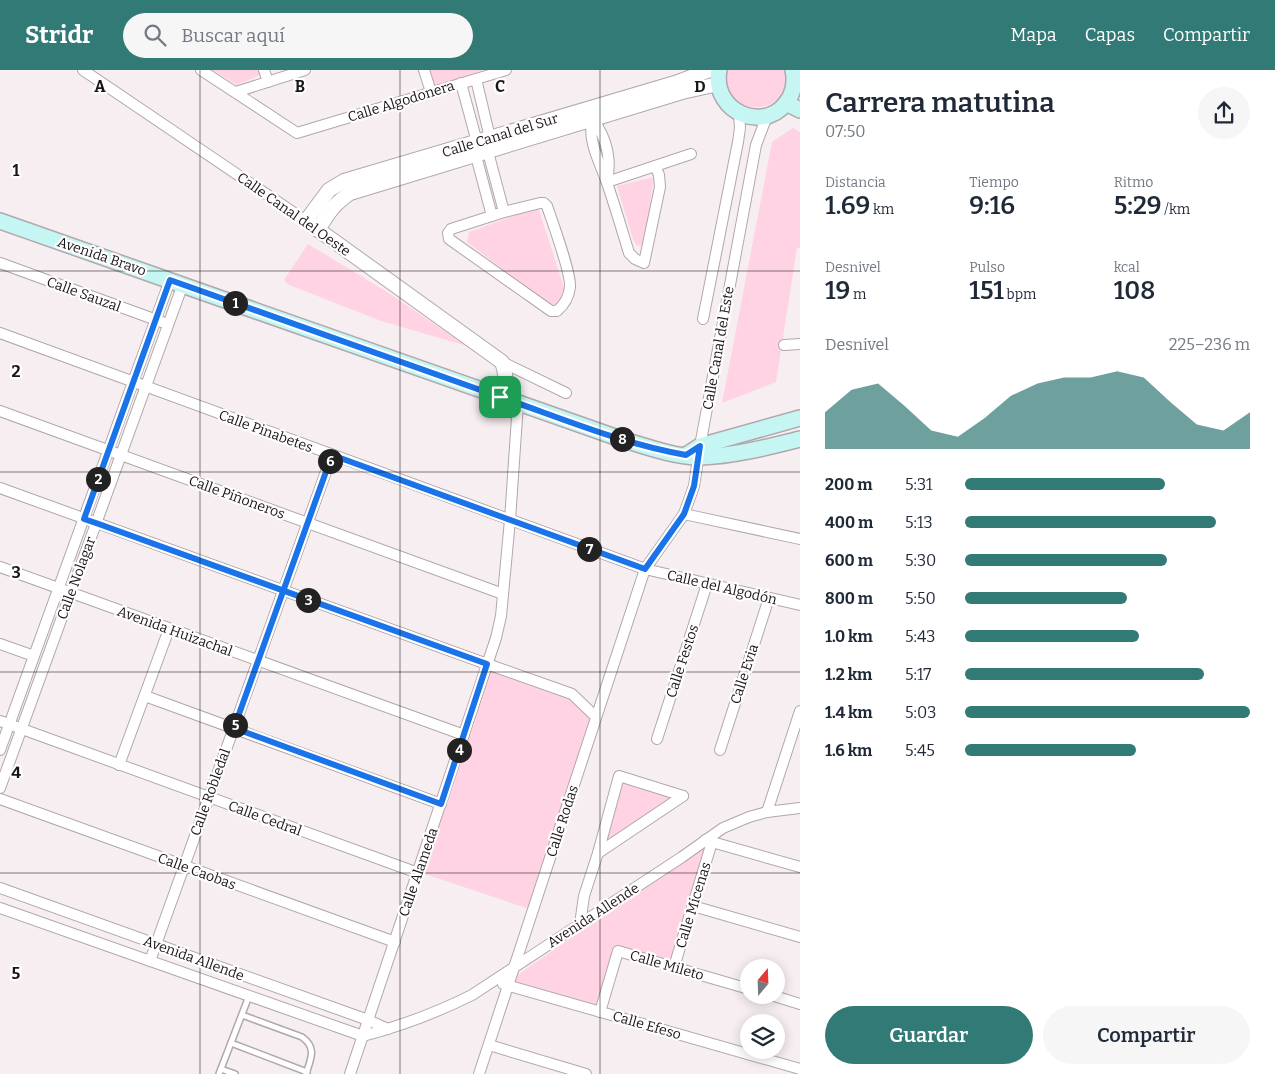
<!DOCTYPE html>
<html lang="es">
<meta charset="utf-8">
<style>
:root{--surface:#fff;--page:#f6f6f7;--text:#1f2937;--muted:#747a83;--accent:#327a76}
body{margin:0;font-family:Bitter,serif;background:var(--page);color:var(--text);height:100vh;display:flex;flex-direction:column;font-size:19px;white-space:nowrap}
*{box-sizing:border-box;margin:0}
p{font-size:16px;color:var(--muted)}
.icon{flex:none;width:28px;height:28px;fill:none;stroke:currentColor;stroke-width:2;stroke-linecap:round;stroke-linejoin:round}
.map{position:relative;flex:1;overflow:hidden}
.panel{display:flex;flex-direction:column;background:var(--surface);width:475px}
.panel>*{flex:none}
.needle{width:32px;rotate:19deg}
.fabs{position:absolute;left:740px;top:889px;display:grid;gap:10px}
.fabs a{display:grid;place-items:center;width:45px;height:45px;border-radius:50%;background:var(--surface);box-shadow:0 2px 12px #0003;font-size:25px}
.pin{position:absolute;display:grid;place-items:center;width:42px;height:42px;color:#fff;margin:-21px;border-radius:10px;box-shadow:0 2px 8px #0006}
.km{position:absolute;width:25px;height:25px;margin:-12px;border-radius:50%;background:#222;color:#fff;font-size:14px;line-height:25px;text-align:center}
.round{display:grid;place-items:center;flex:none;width:52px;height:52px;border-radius:26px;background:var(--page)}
.summary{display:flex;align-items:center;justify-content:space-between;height:85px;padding:0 25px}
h1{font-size:28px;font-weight:600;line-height:38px}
.metrics{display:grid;grid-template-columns:repeat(3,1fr);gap:8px;height:85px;padding:5px 25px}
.metrics div{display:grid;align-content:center}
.metrics b{font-size:25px;font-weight:600}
.metrics small{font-size:14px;font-weight:400}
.metrics p{font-size:14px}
.chart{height:140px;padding:10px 25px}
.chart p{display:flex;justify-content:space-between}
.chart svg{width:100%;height:90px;margin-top:5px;fill:var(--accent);opacity:.7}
.button{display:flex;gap:10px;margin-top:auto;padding:10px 25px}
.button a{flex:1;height:58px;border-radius:30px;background:var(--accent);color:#fff;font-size:20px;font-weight:600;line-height:58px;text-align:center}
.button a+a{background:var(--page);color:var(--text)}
ul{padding:0 25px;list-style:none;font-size:16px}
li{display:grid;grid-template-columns:80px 60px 1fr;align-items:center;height:38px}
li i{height:12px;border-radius:6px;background:var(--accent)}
header{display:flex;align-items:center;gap:30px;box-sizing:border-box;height:70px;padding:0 25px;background:var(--accent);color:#fff}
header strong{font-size:24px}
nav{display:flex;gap:28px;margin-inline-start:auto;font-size:18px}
.search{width:350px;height:45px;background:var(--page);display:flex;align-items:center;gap:12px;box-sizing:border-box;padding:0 18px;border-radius:28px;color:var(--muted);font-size:19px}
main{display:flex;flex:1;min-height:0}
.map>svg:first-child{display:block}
</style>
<header>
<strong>Stridr</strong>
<div class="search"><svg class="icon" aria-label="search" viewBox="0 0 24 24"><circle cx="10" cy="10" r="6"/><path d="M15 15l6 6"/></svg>Buscar aquí</div>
<nav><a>Mapa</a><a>Capas</a><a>Compartir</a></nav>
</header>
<main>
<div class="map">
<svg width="800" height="1004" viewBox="0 0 800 1004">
<rect width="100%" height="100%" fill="#f7eef1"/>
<g fill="#ffd3e3">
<polygon points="213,0 259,0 260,5 237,15"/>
<polygon points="429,0 483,0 434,17"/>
<path d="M727,0H786C799,46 717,53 727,0Z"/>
<polygon points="793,58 800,62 800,178 797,178 776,312 722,333 772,72"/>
<polygon points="654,107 644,175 637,176 633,169 617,116"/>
<polygon points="538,137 565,221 559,234 553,235 535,224 467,172 469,162"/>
<polygon points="308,174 387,222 467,276 381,251 287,214 284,210"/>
<polygon points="487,596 571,625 595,647 532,840 419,802"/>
<polygon points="620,708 681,726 600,781"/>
<polygon points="705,776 675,899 614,883 597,939 512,914 516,906"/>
</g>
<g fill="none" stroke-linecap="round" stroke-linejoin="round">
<g stroke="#b0a8ab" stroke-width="8">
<g id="service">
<path d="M242,945L302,967C317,978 311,988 306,1004"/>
<polyline points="231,973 307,1002"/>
<polyline points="221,999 235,1004"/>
<polyline points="219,1004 249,926"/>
</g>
</g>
<g stroke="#b0a8ab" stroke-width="12">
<g id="minor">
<polyline points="83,0 306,151"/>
<polyline points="201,0 297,63 506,0"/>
<polyline points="264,0 268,12"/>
<polyline points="424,0 431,22"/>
<polyline points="476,9 490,68 488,82 504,142"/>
<polyline points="461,13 477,72 476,86 492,146"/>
<polyline points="236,22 305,0"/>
<path d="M591,48C593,51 595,54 598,57C608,74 611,92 607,111"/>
<path d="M592,50C588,74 600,92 607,113C615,136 622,160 629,183L635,189L644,193L660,117L659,105L655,96"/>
<polyline points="607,112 691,84"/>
<path d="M540,133H544L547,136C553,154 571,202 570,217C569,227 564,235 557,241H551L449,169L448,163L451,159L504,142Z"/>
<polyline points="0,193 162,252"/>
<polyline points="703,249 738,72 740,58 739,43"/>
<polyline points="0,263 645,499 800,535"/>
<polyline points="784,275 800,274"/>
<polyline points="502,292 566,323"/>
<polyline points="0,341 503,524"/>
<polyline points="0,418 487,594 572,624 596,647"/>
<polyline points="684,444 800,469"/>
<polyline points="0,497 464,665"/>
<polyline points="0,574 34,586"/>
<polyline points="145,626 441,734"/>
<polyline points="0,651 418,803"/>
<polyline points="657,669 707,514"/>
<polyline points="0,680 170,210"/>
<polyline points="720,680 769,528"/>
<polyline points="119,695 169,559"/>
<polyline points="0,718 183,214"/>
<polyline points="0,729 395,872"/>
<polyline points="767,742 800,641"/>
<polyline points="705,770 800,797"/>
<polyline points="598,783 683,726"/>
<polyline points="0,818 368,950 388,959"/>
<polyline points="693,836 800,867"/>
<path d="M0,838L363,966C401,956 436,943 472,925L682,787L723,758L749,747L767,742L800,738"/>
<polyline points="580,854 584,826 598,783 619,706 683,726"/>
<polyline points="150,891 332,385"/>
<polyline points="674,897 712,772"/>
<polyline points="503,914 800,999"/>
<polyline points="771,925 800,934"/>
<polyline points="600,942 618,881 749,919"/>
<polyline points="489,975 586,1004"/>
<polyline points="350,1004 496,568 501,546 510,450 518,333"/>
<polyline points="479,1004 645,499 684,444 694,416 700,376 756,75 767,46"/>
</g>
</g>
<g stroke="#b0a8ab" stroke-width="16">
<g id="tertiary">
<path d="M318,160C328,143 334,134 350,123L682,22L718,14"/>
<path d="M500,327C506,314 507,305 502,292L306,151L329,120L344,111L675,13L710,0"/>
</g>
</g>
<g stroke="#b0a8ab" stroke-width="18">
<g id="secondary">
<path d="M719,0C711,44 769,66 790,27C794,19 795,9 793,0"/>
<polyline points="786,33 800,40"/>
<path d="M0,151L621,369C644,376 678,388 701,387C734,386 768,377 800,369"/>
<polyline points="686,385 700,376 800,348"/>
</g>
</g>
<use href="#service" stroke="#fff" stroke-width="5"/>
<use href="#minor" stroke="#fff" stroke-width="10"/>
<use href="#tertiary" stroke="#fff" stroke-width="14"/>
<use href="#secondary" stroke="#c6f6f4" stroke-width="15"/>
</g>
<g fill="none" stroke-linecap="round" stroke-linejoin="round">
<g stroke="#fff" stroke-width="10">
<path id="route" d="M500,327L170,210L84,449L96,453L487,594L441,734L234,658C266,567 299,476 332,385L645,499L684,444L694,416L700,376L686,385C622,374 561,348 500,327"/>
</g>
<use href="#route" stroke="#1a73e8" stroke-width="6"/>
</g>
<path fill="none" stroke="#191617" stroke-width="1" stroke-opacity="0.55" d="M200,0V1004M400,0V1004M600,0V1004M0,201H800M0,402H800M0,602H800M0,803H800"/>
<g text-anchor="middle" stroke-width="4.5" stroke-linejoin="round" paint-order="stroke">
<g font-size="14" fill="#191617" stroke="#fffdfe">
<text transform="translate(401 31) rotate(-17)" y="5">Calle Algodonera</text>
<text transform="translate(500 65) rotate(-17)" y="5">Calle Canal del Sur</text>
<text transform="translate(294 144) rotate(35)" y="5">Calle Canal del Oeste</text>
<text transform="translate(102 186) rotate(19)" y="5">Avenida Bravo</text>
<text transform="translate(84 224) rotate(20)" y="5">Calle Sauzal</text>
<text transform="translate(718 278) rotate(-80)" y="5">Calle Canal del Este</text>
<text transform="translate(266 361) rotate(20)" y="5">Calle Pinabetes</text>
<text transform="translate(237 427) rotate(20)" y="5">Calle Piñoneros</text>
<text transform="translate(76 508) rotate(-70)" y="5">Calle Nolagar</text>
<text transform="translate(722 517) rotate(13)" y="5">Calle del Algodón</text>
<text transform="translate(175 561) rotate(20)" y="5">Avenida Huizachal</text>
<text transform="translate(682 591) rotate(-72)" y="5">Calle Festos</text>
<text transform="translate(744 604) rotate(-72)" y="5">Calle Evia</text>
<text transform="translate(210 722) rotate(-70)" y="5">Calle Robledal</text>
<text transform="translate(265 748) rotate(20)" y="5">Calle Cedral</text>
<text transform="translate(562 751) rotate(-72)" y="5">Calle Rodas</text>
<text transform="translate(197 801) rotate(20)" y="5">Calle Caobas</text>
<text transform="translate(418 802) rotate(-71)" y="5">Calle Alameda</text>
<text transform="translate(693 835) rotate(-73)" y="5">Calle Micenas</text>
<text transform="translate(593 845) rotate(-33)" y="5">Avenida Allende</text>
<text transform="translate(194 888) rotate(20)" y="5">Avenida Allende</text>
<text transform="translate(667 895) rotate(16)" y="5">Calle Mileto</text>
<text transform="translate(647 955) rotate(16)" y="5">Calle Efeso</text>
</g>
</g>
<g font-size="16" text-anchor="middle" font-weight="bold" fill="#191617" stroke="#fffdfe" stroke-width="4.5" stroke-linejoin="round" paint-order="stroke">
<text x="100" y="22">A</text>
<text x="300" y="22">B</text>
<text x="500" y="22">C</text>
<text x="700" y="22">D</text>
<text x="16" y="106">1</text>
<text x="16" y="307">2</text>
<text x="16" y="508">3</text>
<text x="16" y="708">4</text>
<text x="16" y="909">5</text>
</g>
</svg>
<div class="fabs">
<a><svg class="needle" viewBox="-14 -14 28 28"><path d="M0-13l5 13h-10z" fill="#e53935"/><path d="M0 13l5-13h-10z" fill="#747a83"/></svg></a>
<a><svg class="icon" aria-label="layers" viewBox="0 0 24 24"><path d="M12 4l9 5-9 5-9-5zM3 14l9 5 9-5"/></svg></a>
</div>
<div class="pin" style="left:500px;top:327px;background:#1e9e55"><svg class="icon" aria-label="arrive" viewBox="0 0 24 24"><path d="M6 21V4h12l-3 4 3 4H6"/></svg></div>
<b class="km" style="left:235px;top:233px">1</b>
<b class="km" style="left:98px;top:409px">2</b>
<b class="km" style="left:308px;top:530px">3</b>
<b class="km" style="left:459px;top:680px">4</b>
<b class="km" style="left:235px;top:655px">5</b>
<b class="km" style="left:330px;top:391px">6</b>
<b class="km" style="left:589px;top:479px">7</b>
<b class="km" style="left:622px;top:369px">8</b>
</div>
<section class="panel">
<div class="summary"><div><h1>Carrera matutina</h1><p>07:50</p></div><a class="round"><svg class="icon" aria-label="share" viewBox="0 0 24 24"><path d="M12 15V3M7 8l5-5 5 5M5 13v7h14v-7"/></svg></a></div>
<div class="metrics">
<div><p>Distancia</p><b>1.69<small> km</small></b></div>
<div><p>Tiempo</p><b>9:16</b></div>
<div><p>Ritmo</p><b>5:29<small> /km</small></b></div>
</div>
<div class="metrics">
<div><p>Desnivel</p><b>19<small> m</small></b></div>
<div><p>Pulso</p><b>151<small> bpm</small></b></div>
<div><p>kcal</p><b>108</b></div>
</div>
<div class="chart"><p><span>Desnivel</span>225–236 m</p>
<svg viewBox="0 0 160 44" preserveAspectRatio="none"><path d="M0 44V26L10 15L20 12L30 23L40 35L50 38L60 29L70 18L80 12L90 9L100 9L110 6L120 9L130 21L140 32L150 35L160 26V44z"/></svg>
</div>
<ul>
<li><b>200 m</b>5:31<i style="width:70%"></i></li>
<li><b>400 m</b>5:13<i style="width:88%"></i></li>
<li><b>600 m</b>5:30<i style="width:71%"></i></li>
<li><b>800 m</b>5:50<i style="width:57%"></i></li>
<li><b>1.0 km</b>5:43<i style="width:61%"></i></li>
<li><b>1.2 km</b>5:17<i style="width:84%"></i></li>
<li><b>1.4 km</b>5:03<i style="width:100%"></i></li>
<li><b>1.6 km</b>5:45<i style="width:60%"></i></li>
</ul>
<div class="button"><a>Guardar</a><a>Compartir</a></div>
</section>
</main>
